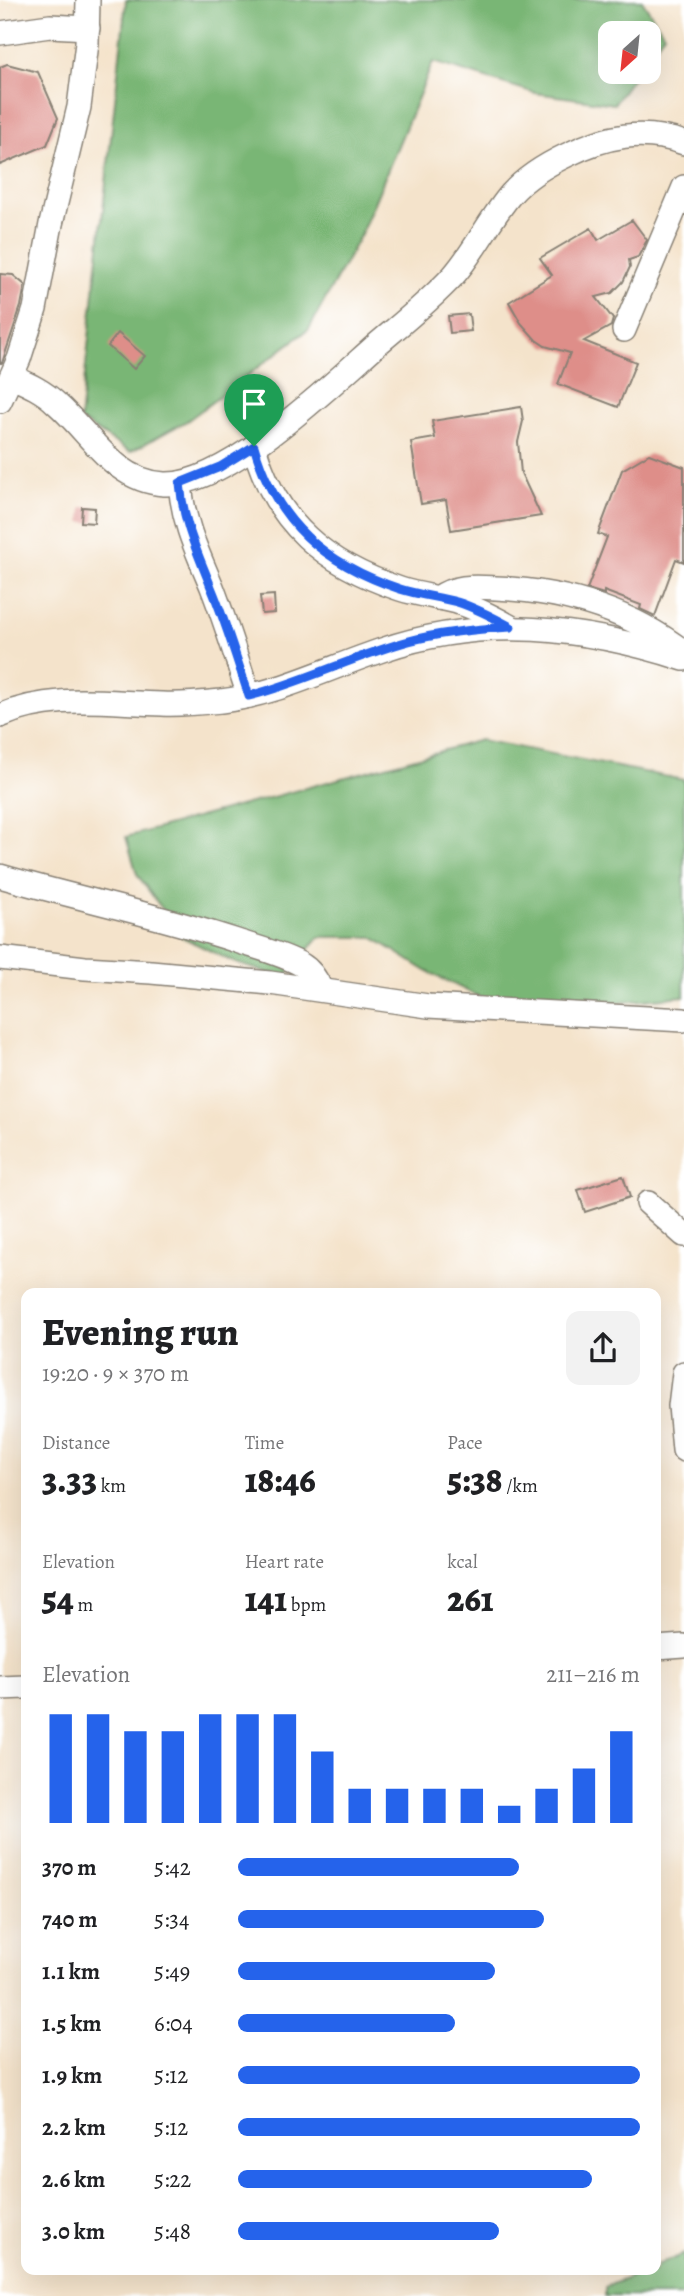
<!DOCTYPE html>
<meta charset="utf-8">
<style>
:root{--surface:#fff;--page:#f2f2f2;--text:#202124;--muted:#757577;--accent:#2563eb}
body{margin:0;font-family:Alegreya,serif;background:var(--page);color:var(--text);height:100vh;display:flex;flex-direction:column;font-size:26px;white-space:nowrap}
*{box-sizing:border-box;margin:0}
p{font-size:23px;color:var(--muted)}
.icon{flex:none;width:38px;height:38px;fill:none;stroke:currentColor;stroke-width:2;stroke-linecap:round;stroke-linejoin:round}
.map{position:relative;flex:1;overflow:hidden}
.panel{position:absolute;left:21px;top:1288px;width:640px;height:987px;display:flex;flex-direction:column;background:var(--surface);border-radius:14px;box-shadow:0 7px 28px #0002}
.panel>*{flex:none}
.needle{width:46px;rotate:207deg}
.tools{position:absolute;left:598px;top:21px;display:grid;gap:14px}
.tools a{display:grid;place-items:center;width:63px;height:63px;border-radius:14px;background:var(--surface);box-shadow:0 7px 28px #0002;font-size:35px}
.pin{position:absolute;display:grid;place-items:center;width:60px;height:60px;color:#fff;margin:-72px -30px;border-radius:50% 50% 50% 0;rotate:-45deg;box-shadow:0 0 7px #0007}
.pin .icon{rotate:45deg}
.round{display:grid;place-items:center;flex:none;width:74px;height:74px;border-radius:14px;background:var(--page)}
.summary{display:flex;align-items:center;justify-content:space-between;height:119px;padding:0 21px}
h1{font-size:38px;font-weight:800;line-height:52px}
.figures{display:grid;grid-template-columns:repeat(3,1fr);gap:10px;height:119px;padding:7px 21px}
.figures div{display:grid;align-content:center}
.figures b{font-size:35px;font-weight:800}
.figures small{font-size:19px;font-weight:400}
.figures p{font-size:19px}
.chart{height:196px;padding:14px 21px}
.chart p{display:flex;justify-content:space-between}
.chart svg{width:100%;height:126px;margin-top:7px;stroke:var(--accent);stroke-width:6}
ul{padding:0 21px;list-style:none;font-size:23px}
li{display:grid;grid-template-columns:112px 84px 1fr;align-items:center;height:52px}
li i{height:18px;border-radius:9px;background:var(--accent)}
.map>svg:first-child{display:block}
</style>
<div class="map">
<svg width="684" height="2296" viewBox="0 0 684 2296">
<rect width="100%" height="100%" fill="#fff"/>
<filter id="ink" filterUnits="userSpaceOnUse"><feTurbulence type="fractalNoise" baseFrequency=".0143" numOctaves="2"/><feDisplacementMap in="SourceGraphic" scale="14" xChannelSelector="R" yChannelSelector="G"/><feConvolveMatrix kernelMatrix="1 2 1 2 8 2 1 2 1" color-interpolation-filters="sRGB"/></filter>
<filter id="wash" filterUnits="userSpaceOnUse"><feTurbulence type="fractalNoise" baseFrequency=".00686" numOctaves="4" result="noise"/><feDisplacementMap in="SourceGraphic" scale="28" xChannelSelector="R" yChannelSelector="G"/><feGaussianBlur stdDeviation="1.57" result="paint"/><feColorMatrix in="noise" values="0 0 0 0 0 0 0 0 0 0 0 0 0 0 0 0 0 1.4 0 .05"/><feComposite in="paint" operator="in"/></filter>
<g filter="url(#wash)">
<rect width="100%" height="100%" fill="#f4e3cb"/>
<g fill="#79b674" stroke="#4a6948" stroke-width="2">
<polygon points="126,0 642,0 664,34 649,55 649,33 611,33 611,72 637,72 614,104 535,93 433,62 361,234 309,329 187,421 130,452 80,420"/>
<polygon points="481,740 684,780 684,996 512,1013 426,971 372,937 319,937 284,978 233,962 182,937 137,874 126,837"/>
<polygon points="684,2254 684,2296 605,2296 605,2287 648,2270 656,2270 656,2266"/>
</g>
<g id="blocks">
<g fill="#de8e89">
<polygon points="7,64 38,72 58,118 47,145 0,165 0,67"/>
<polygon points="632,220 647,240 638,257 629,260 630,267 623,282 612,293 596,297 613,319 611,326 584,341 636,362 618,407 558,384 570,353 545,346 536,340 521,323 509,302 552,275 540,258 591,228 598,240"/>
<polygon points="0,274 13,275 25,285 21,306 2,363 0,363"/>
<polygon points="469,314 471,331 450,333 448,316"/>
<polygon points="118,333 145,356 134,369 108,346"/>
<polygon points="521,407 523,421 518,442 521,473 541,516 451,530 446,500 421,504 411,442 435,438 432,421"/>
<polygon points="649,454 684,467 684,562 676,559 655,616 640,609 641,605 604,591 604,594 587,589 607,537 598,534 622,470"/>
<polygon points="82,507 95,508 94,523 81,522"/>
<polygon points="274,595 275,613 262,614 260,596"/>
<polygon points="623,1176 630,1197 585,1212 578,1190"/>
</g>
</g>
</g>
<g filter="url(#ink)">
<use href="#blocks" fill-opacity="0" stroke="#888074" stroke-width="2"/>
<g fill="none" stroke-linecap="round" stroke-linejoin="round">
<g stroke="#888074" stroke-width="26">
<g id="minor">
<polyline points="0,33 50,26 88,28"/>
<polyline points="624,330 684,187"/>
<path d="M12,377C28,384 44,391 57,404C91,434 114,481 164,484C225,487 330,386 374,347C401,324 429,302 453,276C475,251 489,220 511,194C526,177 546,165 567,155C605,136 643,128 684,143"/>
<polyline points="0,401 19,359 35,309 51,224 79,107 87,43 88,0"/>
<path d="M254,446C275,523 325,564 400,589C419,595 438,597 457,602C476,608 493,617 511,627"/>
<path d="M180,483C183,523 197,551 212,587C226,623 237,660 249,696"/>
<path d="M438,598C455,585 475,587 496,588C564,591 629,610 684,652"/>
<path d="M0,716C52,693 107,703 162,704C182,705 201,703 221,701C278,694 328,668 382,650C484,615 584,627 684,659"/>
<path d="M0,876C79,899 159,915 237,941C258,948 283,954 302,965C312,971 317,980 321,990"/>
<polyline points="0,958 85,968 151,972 270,983 428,1006 684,1020"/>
<polyline points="648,1203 684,1235"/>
<polyline points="684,1373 680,1406 684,1450"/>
<polyline points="656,1648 684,1646"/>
<polyline points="0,1688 26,1687"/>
</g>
</g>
<use href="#minor" stroke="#fff" stroke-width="23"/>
</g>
</g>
<g fill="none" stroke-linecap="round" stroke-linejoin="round" filter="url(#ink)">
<g stroke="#fff" stroke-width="14">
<path id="route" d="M254,446C276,523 325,564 400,589C419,595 438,597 457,602C476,608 493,617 511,627C476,629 442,632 409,641C354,656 304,682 249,696C237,660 226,623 211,587C197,551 183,523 180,483L220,467Z"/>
</g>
<use href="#route" stroke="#2563eb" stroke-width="9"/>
</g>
</svg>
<div class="tools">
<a><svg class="needle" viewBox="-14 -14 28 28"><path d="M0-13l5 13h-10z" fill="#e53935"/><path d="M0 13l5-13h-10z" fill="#757577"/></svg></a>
</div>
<div class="pin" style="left:254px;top:446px;background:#1e9e55"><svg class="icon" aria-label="arrive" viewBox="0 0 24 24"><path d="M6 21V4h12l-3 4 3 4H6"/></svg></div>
<section class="panel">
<div class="summary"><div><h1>Evening run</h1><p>19:20 · 9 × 370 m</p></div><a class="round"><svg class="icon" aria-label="share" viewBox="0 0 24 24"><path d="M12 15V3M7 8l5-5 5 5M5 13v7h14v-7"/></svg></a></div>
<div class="figures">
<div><p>Distance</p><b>3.33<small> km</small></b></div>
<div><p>Time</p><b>18:46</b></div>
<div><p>Pace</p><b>5:38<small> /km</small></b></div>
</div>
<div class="figures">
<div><p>Elevation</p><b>54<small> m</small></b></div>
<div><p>Heart rate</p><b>141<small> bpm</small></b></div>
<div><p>kcal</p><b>261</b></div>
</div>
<div class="chart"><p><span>Elevation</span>211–216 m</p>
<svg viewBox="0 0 160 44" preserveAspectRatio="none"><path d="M5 44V6M15 44V6M25 44V12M35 44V12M45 44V6M55 44V6M65 44V6M75 44V19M85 44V32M95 44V32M105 44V32M115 44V32M125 44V38M135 44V32M145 44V25M155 44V12"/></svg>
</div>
<ul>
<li><b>370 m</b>5:42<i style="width:70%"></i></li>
<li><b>740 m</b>5:34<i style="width:76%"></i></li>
<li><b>1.1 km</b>5:49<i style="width:64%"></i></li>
<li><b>1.5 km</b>6:04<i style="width:54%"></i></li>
<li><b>1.9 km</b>5:12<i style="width:100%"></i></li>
<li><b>2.2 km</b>5:12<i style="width:100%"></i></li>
<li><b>2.6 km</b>5:22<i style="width:88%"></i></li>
<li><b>3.0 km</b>5:48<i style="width:65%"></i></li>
</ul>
</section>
</div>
